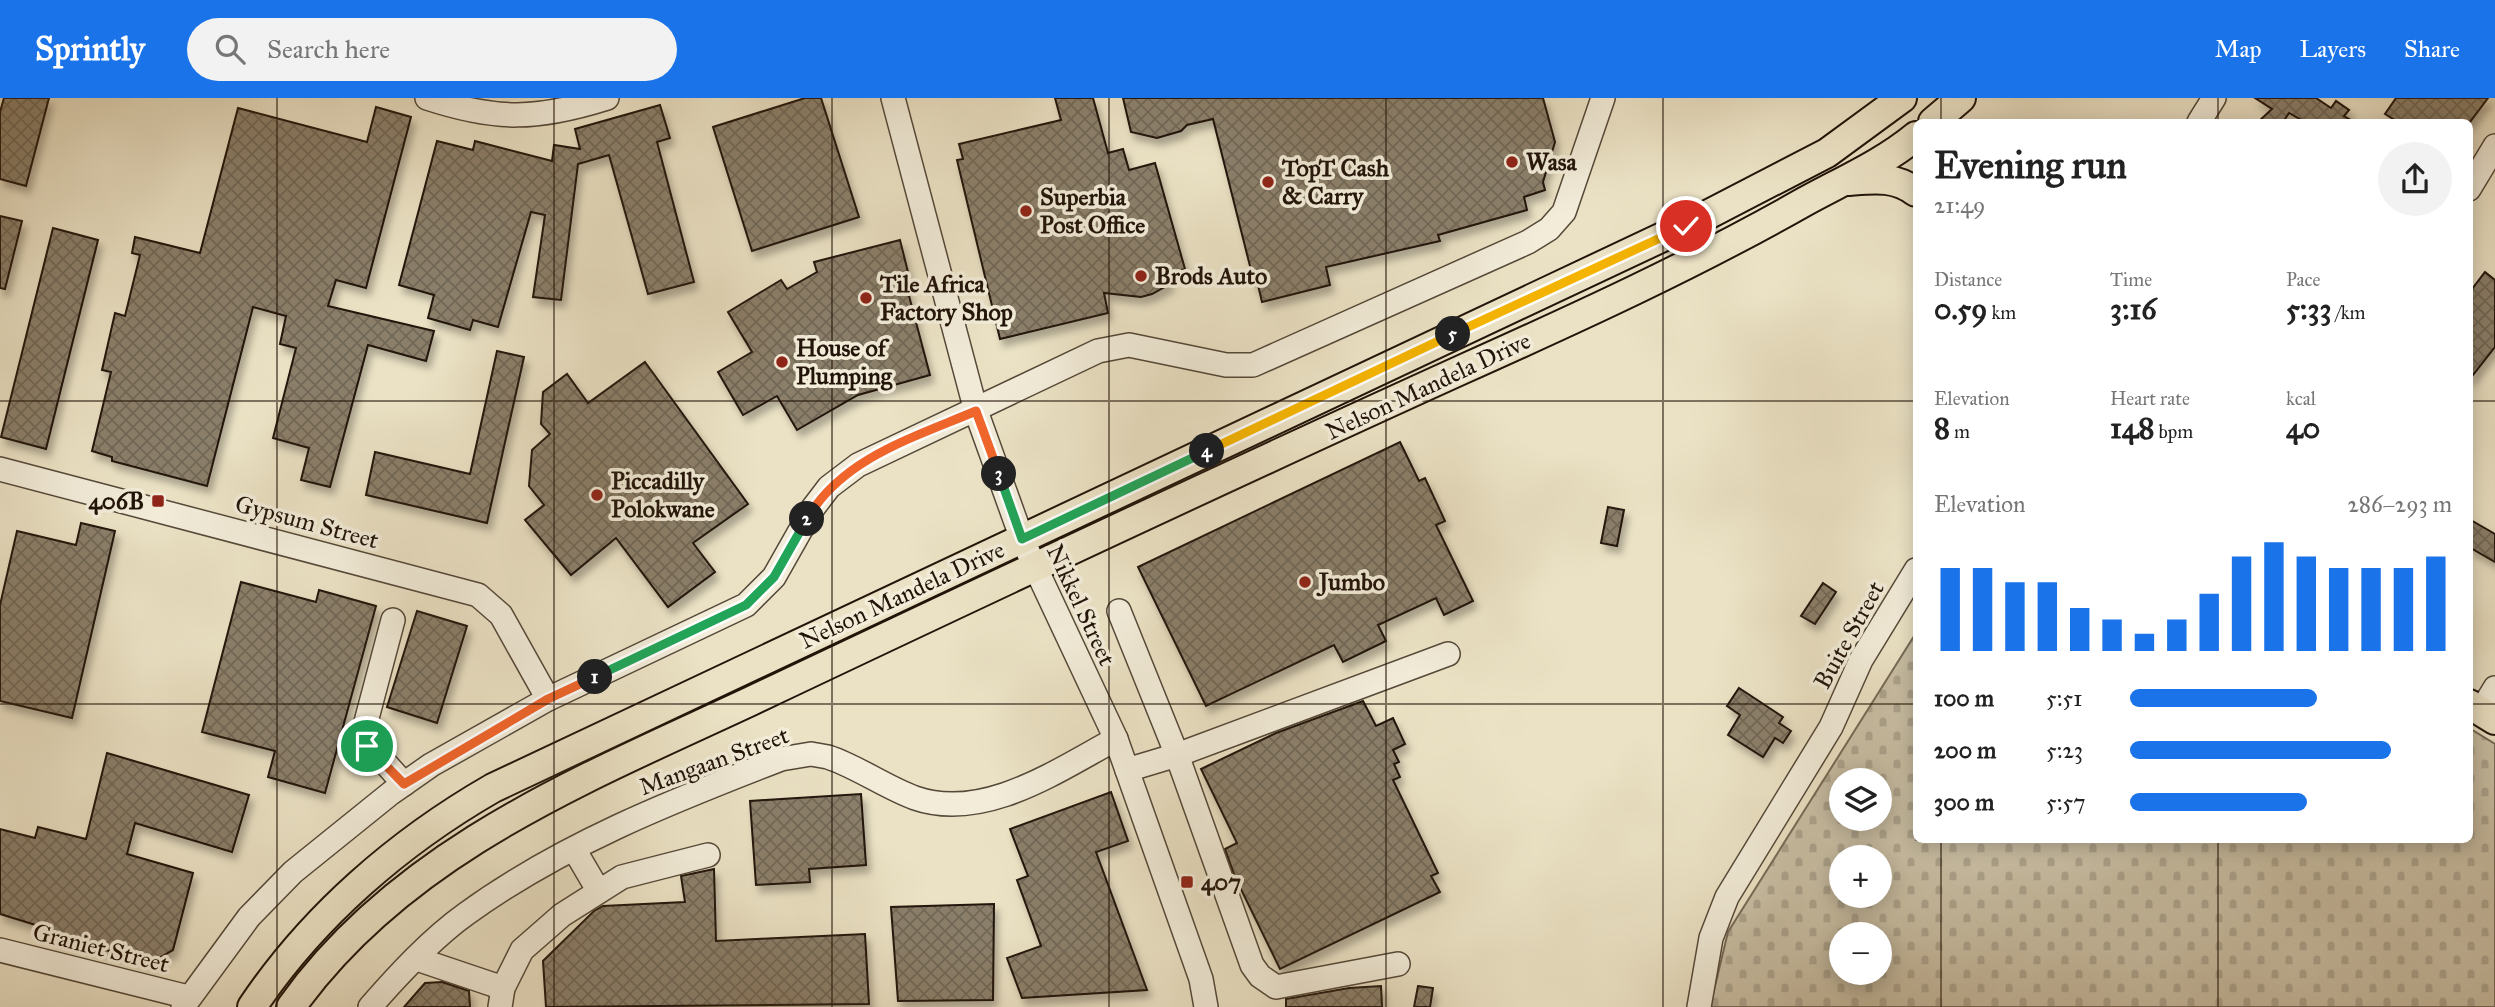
<!DOCTYPE html>
<meta charset="utf-8">
<style>
:root{--surface:#fff;--page:#f2f2f2;--text:#222;--muted:#767676;--accent:#1a73e8}
body{margin:0;font-family:"IM FELL Great Primer",serif;background:var(--page);color:var(--text);height:100vh;display:flex;flex-direction:column;font-size:26px;white-space:nowrap}
*{box-sizing:border-box;margin:0}
p{font-size:23px;color:var(--muted)}
.icon{flex:none;width:38px;height:38px;fill:none;stroke:currentColor;stroke-width:2;stroke-linecap:round;stroke-linejoin:round}
.map{position:relative;flex:1;overflow:hidden}
.sheet{position:absolute;left:1913px;top:21px;width:560px;height:724px;display:flex;flex-direction:column;background:var(--surface);border-radius:10px;box-shadow:0 4px 18px #0003}
.sheet>*{flex:none}
.fabs{position:absolute;left:1829px;top:670px;display:grid;gap:14px}
.fabs a{display:grid;place-items:center;width:63px;height:63px;border-radius:50%;background:var(--surface);box-shadow:0 4px 18px #0003;font-size:35px}
.pin{position:absolute;display:grid;place-items:center;width:60px;height:60px;color:#fff;margin:-30px;border:4px solid #fff;border-radius:50%;box-shadow:0 2px 7px #0007}
.km{position:absolute;width:35px;height:35px;margin:-18px;border-radius:50%;background:#222;color:#fff;font-size:19px;line-height:35px;text-align:center}
.round{display:grid;place-items:center;flex:none;width:74px;height:74px;border-radius:37px;background:var(--page)}
.headline{display:flex;align-items:center;justify-content:space-between;height:119px;padding:0 21px}
h1{font-size:38px;font-weight:700;line-height:52px}
.stats{display:grid;grid-template-columns:repeat(3,1fr);gap:10px;height:119px;padding:7px 21px}
.stats div{display:grid;align-content:center}
.stats b{font-size:30px;font-weight:700}
.stats small{font-size:19px;font-weight:400}
.stats p{font-size:19px}
.chart{height:196px;padding:14px 21px}
.chart p{display:flex;justify-content:space-between}
.chart svg{width:100%;height:126px;margin-top:7px;stroke:var(--accent);stroke-width:6}
ul{padding:0 21px;list-style:none;font-size:23px}
li{display:grid;grid-template-columns:112px 84px 1fr;align-items:center;height:52px}
li i{height:18px;border-radius:9px;background:var(--accent)}
header{display:flex;align-items:center;gap:42px;box-sizing:border-box;height:98px;padding:0 35px;background:var(--accent);color:#fff}
header strong{font-size:33px}
nav{display:flex;gap:38px;margin-inline-start:auto;font-size:24px}
.search{width:490px;height:63px;background:var(--page);display:flex;align-items:center;gap:18px;box-sizing:border-box;padding:0 24px;border-radius:38px;color:var(--muted);font-size:26px}
.map>svg:first-child{display:block}
</style>
<header>
<strong>Sprintly</strong>
<div class="search"><svg class="icon" aria-label="search" viewBox="0 0 24 24"><circle cx="10" cy="10" r="6"/><path d="M15 15l6 6"/></svg>Search here</div>
<nav><a>Map</a><a>Layers</a><a>Share</a></nav>
</header>
<div class="map">
<svg width="2495" height="909" viewBox="0 0 2495 909">
<defs>
<pattern id="cemetery-stones" width="16" height="16" patternUnits="userSpaceOnUse" patternTransform="scale(1.75)"><rect width="16" height="16" fill="#c9bfa5"/><path d="M2 7V4a2 2 0 0 1 4 0v3zM10 15v-3a2 2 0 0 1 4 0v3z" fill="#aca38d"/></pattern>
<pattern id="building-cross-hatch" width="8" height="8" patternUnits="userSpaceOnUse" patternTransform="scale(1.75)"><rect width="8" height="8" fill="#8b7f6b"/><path d="M0 0l8 8M0 8l8-8" fill="none" stroke="#716756"/></pattern>
<filter id="shadow"><feDropShadow dx="4" dy="7" stdDeviation="3.5" flood-color="#0004"/></filter>
</defs>
<rect width="100%" height="100%" fill="#ebe2c5"/>
<filter id="stains"><feTurbulence type="fractalNoise" baseFrequency=".00286" numOctaves="4"/><feColorMatrix values="0 0 0 0 .2 0 0 0 0 .09 0 0 0 0 .02 0 0 0 .5 -.17"/></filter>
<radialGradient id="worn" r=".72"><stop offset=".6" stop-color="#630" stop-opacity="0"/><stop offset="1" stop-color="#630" stop-opacity=".3"/></radialGradient>
<path fill="url(#cemetery-stones)" stroke="#766a57" stroke-width="2" fill-rule="evenodd" d="M1916,535V742H2469V630L2495,646V909H1710L1728,834ZM1841,682H1880V721H1841ZM1841,760H1880V798H1841ZM1841,836H1880V875H1841Z"/>
<g fill="url(#building-cross-hatch)" stroke="#221409" stroke-width="2" filter="url(#shadow)">
<polygon points="4,0 49,0 26,88 0,81 0,14"/>
<polygon points="805,0 821,0 859,119 752,153 713,29"/>
<polygon points="1055,0 1093,0 1108,55 1123,51 1129,72 1155,65 1185,171 1167,176 1170,186 1152,196 1141,199 1104,195 1108,215 1000,241 957,62 963,61 959,46 1061,22"/>
<polygon points="1123,0 1543,0 1555,44 1543,84 1545,92 1524,99 1527,112 1438,137 1440,143 1326,169 1330,187 1262,204 1258,187 1255,188 1213,21 1187,27 1181,33 1157,40 1131,34"/>
<polygon points="2255,0 2316,0 2331,10 2336,3 2349,12 2344,18 2354,24 2305,24 2289,15 2283,24 2258,24 2272,11"/>
<polygon points="2396,0 2488,0 2470,24 2398,24 2385,16"/>
<polygon points="660,7 670,40 657,44 694,184 648,196 609,57 578,66 561,202 533,199 545,117 531,114 498,229 473,222 470,232 428,220 434,197 399,187 437,43 473,52 475,43 552,63 554,47 580,51 575,31"/>
<polygon points="376,9 411,19 366,190 336,182 328,208 434,233 426,263 368,247 330,389 301,382 309,350 273,340 296,250 280,246 286,218 253,209 207,388 112,363 112,359 92,353 111,274 102,272 115,215 125,218 140,157 132,155 135,139 200,155 238,10 367,44"/>
<polygon points="0,118 22,123 5,191 0,190"/>
<polygon points="53,130 98,142 46,351 1,339"/>
<polygon points="900,142 909,178 904,179 930,277 858,297 797,332 777,298 743,317 718,274 752,254 728,214 781,182 787,191 817,174 814,164"/>
<polygon points="2485,174 2495,182 2495,249 2469,282 2469,195"/>
<polygon points="497,253 524,259 487,425 366,397 375,354 470,376"/>
<polygon points="645,264 748,406 693,445 715,474 668,509 616,440 571,477 525,422 544,407 529,388 532,352 550,336 541,326 543,294 567,276 588,305"/>
<polygon points="1400,344 1419,383 1425,380 1445,423 1436,427 1473,503 1444,517 1436,500 1378,527 1386,543 1343,564 1334,547 1206,608 1138,469"/>
<polygon points="1608,409 1624,412 1617,448 1601,445"/>
<polygon points="2469,421 2495,436 2495,464 2469,449"/>
<polygon points="81,425 115,433 72,620 0,603 0,507 17,433 76,447"/>
<polygon points="241,484 316,504 319,492 376,508 325,695 268,679 275,653 202,634"/>
<polygon points="1823,485 1836,494 1815,526 1801,518"/>
<polygon points="417,513 467,528 437,625 387,609"/>
<polygon points="1739,590 1783,619 1779,625 1791,633 1783,645 1775,640 1763,659 1728,637 1740,617 1727,608"/>
<polygon points="1363,603 1376,628 1393,620 1405,646 1393,652 1399,664 1394,666 1400,679 1393,682 1438,775 1431,778 1440,794 1280,871 1235,779 1225,751 1237,745 1201,671 1276,635"/>
<polygon points="107,655 249,697 232,754 135,725 127,756 193,775 173,852 152,864 54,839 55,833 0,816 0,731 35,740 38,729 86,741"/>
<polygon points="1111,694 1128,743 1096,754 1147,892 1022,900 1007,860 1041,848 1017,782 1028,778 1010,731"/>
<polygon points="861,696 866,767 809,771 810,784 756,787 750,703"/>
<polygon points="714,771 716,843 865,836 869,906 546,909 543,863 594,813 603,808 685,804 681,778"/>
<polygon points="994,806 993,902 898,903 891,809"/>
<polygon points="442,884 469,893 470,909 404,909 425,885"/>
<polygon points="1381,888 1382,909 1286,909 1286,901 1349,890"/>
<polygon points="1418,888 1433,890 1430,909 1414,909"/>
</g>
<g fill="none" stroke-linecap="round" stroke-linejoin="round">
<g stroke="#544838" stroke-width="26">
<g id="minor">
<path d="M427,0C497,23 537,22 607,0"/>
<polyline points="893,0 976,313 1022,441 1116,641 1201,881 1206,909"/>
<polyline points="2199,24 2214,0"/>
<polyline points="2469,91 2495,48"/>
<polyline points="0,371 478,497 501,517 548,601"/>
<polyline points="1119,513 1177,657 1252,867 1260,878 1276,889 1398,866"/>
<polyline points="393,522 362,639 404,686"/>
<polyline points="2481,613 2495,590"/>
<polyline points="1127,672 1177,657 1448,556"/>
<polyline points="574,751 598,792"/>
<polyline points="0,852 188,899"/>
<polyline points="417,861 503,890"/>
<polyline points="183,909 249,819 293,774 391,695 431,667 548,601 746,507 774,479 813,410 829,389 858,367 1098,253 1129,247 1226,267 1253,267 1528,144 1549,131 1564,114 1603,0"/>
<path d="M370,909C398,877 431,841 466,816C561,747 672,703 781,661L811,656L828,659C858,669 885,689 915,700C984,724 1058,672 1116,641"/>
<polyline points="500,909 503,890 522,852 562,817 622,779 708,757"/>
<polyline points="1699,909 1711,840 1727,799 1831,629 1861,562 1916,472"/>
</g>
</g>
<g stroke="#221409" stroke-width="32">
<g id="major">
<polyline points="1933,24 1961,0"/>
<path d="M1849,83C1874,81 1895,78 1916,94"/>
<polyline points="2469,606 2495,622"/>
<path d="M252,909C313,818 399,744 493,690L1686,128L1827,55L1902,0"/>
<path d="M291,909C402,753 584,681 751,603C987,491 1223,380 1461,272C1577,220 1693,167 1804,104C1842,83 1882,66 1916,38"/>
</g>
</g>
<use href="#minor" stroke="#f2ecd9" stroke-width="23"/>
<use href="#major" stroke="#ebe2c5" stroke-width="28"/>
</g>
<g fill="none" stroke-linecap="round" stroke-linejoin="round">
<g stroke="#fff" stroke-width="14">
<polyline id="split-1" points="367,648 404,686 548,601 595,579"/>
</g>
<g stroke="#fff" stroke-width="14">
<polyline id="split-2" points="595,579 746,507 774,479 807,421"/>
</g>
<g stroke="#fff" stroke-width="14">
<path id="split-3" d="M807,421C842,360 915,339 976,313L999,376"/>
</g>
<g stroke="#fff" stroke-width="14">
<polyline id="split-4" points="999,376 1022,441 1207,353"/>
</g>
<g stroke="#fff" stroke-width="14">
<polyline id="split-5" points="1207,353 1453,236"/>
</g>
<g stroke="#fff" stroke-width="14">
<polyline id="split-6" points="1453,236 1686,128"/>
</g>
<use href="#split-1" stroke="#f0652b" stroke-width="9"/>
<use href="#split-2" stroke="#22a559" stroke-width="9"/>
<use href="#split-3" stroke="#f0652b" stroke-width="9"/>
<use href="#split-4" stroke="#22a559" stroke-width="9"/>
<use href="#split-5" stroke="#f5b400" stroke-width="9"/>
<use href="#split-6" stroke="#f5b400" stroke-width="9"/>
</g>
<path fill="none" stroke="#221409" stroke-width="2" stroke-opacity="0.55" d="M277,0V909M554,0V909M832,0V909M1109,0V909M1386,0V909M1663,0V909M1941,0V24M2218,0V24M0,303H1916M2469,303H2495M0,606H1916M2469,606H2495M1941,742V909M2218,742V909"/>
<g fill="#8f2418" stroke="#f2ecd9" stroke-width="2.5">
<circle cx="1512" cy="64" r="7"/>
<circle cx="1268" cy="84" r="7"/>
<circle cx="1026" cy="113" r="7"/>
<circle cx="1141" cy="178" r="7"/>
<circle cx="866" cy="200" r="7"/>
<circle cx="782" cy="264" r="7"/>
<circle cx="597" cy="397" r="7"/>
<rect x="151" y="396" width="14" height="14" rx="3.5"/>
<circle cx="1305" cy="484" r="7"/>
<rect x="1180" y="777" width="14" height="14" rx="3.5"/>
</g>
<g text-anchor="middle" stroke-width="7" stroke-linejoin="round" paint-order="stroke">
<g font-size="24" font-weight="bold" fill="#221409" stroke="#f2ecd9" text-anchor="start">
<text x="1526" y="72">Wasa</text>
<text x="1282" y="78">TopT Cash<tspan x="1282" dy="28">&amp; Carry</tspan></text>
<text x="1040" y="107">Superbia<tspan x="1040" dy="28">Post Office</tspan></text>
<text x="1155" y="186">Brods Auto</text>
<text x="880" y="194">Tile Africa<tspan x="880" dy="28">Factory Shop</tspan></text>
<text x="796" y="258">House of<tspan x="796" dy="28">Plumping</tspan></text>
<text x="611" y="391">Piccadilly<tspan x="611" dy="28">Polokwane</tspan></text>
<text x="144" y="411" text-anchor="end">406B</text>
<text x="1319" y="492">Jumbo</text>
<text x="1201" y="792">407</text>
</g>
<g font-size="24" fill="#221409" stroke="#f2ecd9">
<text transform="translate(1428 288) rotate(-25)" y="8">Nelson Mandela Drive</text>
<text transform="translate(307 424) rotate(15)" y="8">Gypsum Street</text>
<text transform="translate(902 497) rotate(-25)" y="8">Nelson Mandela Drive</text>
<text transform="translate(1081 507) rotate(65)" y="8">Nikkel Street</text>
<text transform="translate(1849 537) rotate(-61)" y="8">Buite Street</text>
<text transform="translate(714 663) rotate(-20)" y="8">Mangaan Street</text>
<text transform="translate(101 850) rotate(14)" y="8">Graniet Street</text>
</g>
</g>
<rect width="100%" height="100%" filter="url(#stains)"/>
<rect width="100%" height="100%" fill="url(#worn)"/>
</svg>
<div class="fabs">
<a><svg class="icon" aria-label="layers" viewBox="0 0 24 24"><path d="M12 4l9 5-9 5-9-5zM3 14l9 5 9-5"/></svg></a>
<a>+</a>
<a>−</a>
</div>
<div class="pin" style="left:367px;top:648px;background:#1e9e55"><svg class="icon" aria-label="arrive" viewBox="0 0 24 24"><path d="M6 21V4h12l-3 4 3 4H6"/></svg></div>
<div class="pin" style="left:1686px;top:128px;background:#d93025"><svg class="icon" aria-label="check" viewBox="0 0 24 24"><path d="M5 12l5 5 9-10"/></svg></div>
<b class="km" style="left:595px;top:579px">1</b>
<b class="km" style="left:807px;top:421px">2</b>
<b class="km" style="left:999px;top:376px">3</b>
<b class="km" style="left:1207px;top:353px">4</b>
<b class="km" style="left:1453px;top:236px">5</b>
<section class="sheet">
<div class="headline"><div><h1>Evening run</h1><p>21:49</p></div><a class="round"><svg class="icon" aria-label="share" viewBox="0 0 24 24"><path d="M12 15V3M7 8l5-5 5 5M5 13v7h14v-7"/></svg></a></div>
<div class="stats">
<div><p>Distance</p><b>0.59<small> km</small></b></div>
<div><p>Time</p><b>3:16</b></div>
<div><p>Pace</p><b>5:33<small> /km</small></b></div>
</div>
<div class="stats">
<div><p>Elevation</p><b>8<small> m</small></b></div>
<div><p>Heart rate</p><b>148<small> bpm</small></b></div>
<div><p>kcal</p><b>40</b></div>
</div>
<div class="chart"><p><span>Elevation</span>286–293 m</p>
<svg viewBox="0 0 160 44" preserveAspectRatio="none"><path d="M5 44V15M15 44V15M25 44V20M35 44V20M45 44V29M55 44V33M65 44V38M75 44V33M85 44V24M95 44V11M105 44V6M115 44V11M125 44V15M135 44V15M145 44V15M155 44V11"/></svg>
</div>
<ul>
<li><b>100 m</b>5:51<i style="width:58%"></i></li>
<li><b>200 m</b>5:23<i style="width:81%"></i></li>
<li><b>300 m</b>5:57<i style="width:55%"></i></li>
</ul>
</section>
</div>
